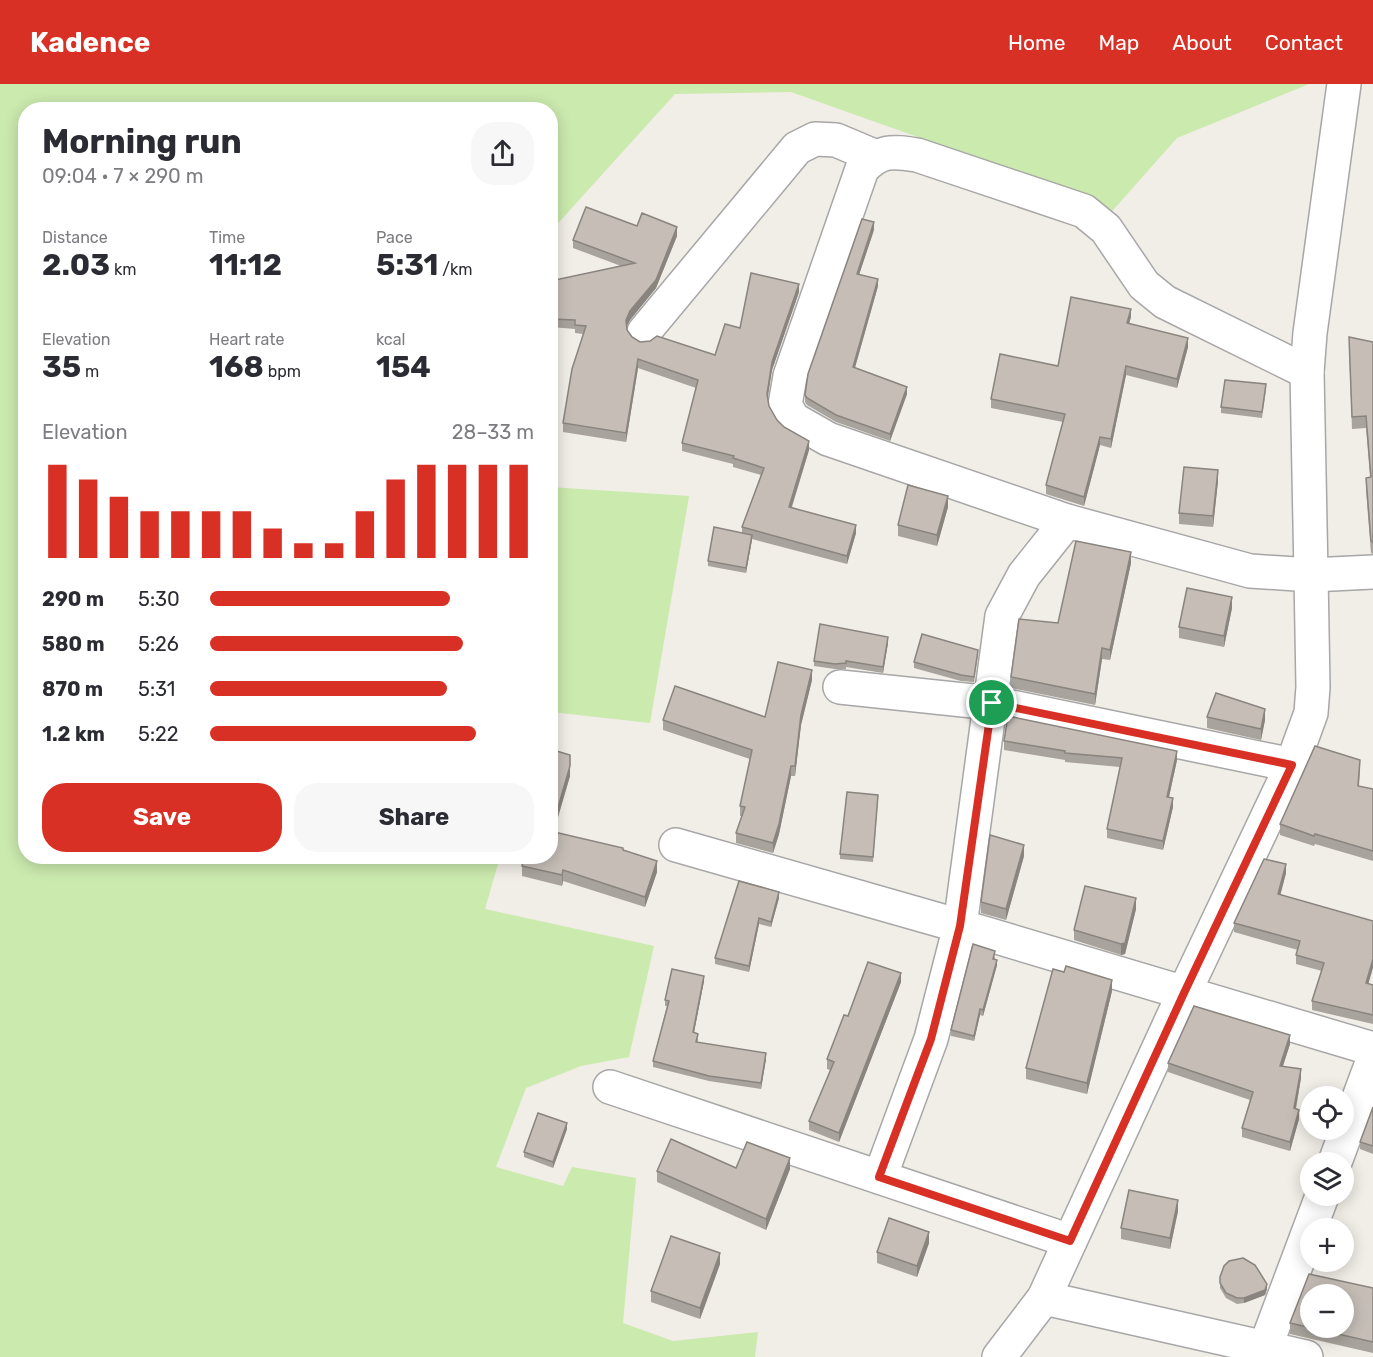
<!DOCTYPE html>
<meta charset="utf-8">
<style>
:root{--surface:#fff;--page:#f7f7f7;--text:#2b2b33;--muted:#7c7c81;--accent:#d93025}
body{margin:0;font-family:Rubik,sans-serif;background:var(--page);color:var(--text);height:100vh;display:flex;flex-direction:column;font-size:22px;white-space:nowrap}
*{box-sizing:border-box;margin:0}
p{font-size:20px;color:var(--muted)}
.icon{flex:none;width:33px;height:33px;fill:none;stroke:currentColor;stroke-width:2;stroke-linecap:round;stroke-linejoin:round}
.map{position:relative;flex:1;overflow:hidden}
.details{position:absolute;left:18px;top:18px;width:540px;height:762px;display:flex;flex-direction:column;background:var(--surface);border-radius:24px;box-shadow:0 3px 15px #0003}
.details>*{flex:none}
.controls{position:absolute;left:1300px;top:1002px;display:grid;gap:12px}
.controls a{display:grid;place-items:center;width:54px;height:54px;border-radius:50%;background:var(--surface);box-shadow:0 3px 15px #0003;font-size:30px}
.pin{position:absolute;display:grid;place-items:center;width:51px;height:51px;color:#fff;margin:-26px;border:3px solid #fff;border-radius:50%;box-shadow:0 2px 6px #0007}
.round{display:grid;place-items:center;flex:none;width:63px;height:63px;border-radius:24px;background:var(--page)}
.summary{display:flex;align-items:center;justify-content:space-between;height:102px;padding:0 24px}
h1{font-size:33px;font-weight:700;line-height:45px}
.stats{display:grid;grid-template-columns:repeat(3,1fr);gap:9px;height:102px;padding:6px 24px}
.stats div{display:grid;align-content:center}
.stats b{font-size:30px;font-weight:700}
.stats small{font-size:16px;font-weight:400}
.stats p{font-size:16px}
.chart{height:168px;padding:12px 24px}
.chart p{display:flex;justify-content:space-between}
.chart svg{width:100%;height:108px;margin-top:6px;stroke:var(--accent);stroke-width:6}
.action{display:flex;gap:12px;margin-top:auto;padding:12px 24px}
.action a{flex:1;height:69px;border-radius:24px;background:var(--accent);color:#fff;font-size:24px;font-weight:700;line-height:69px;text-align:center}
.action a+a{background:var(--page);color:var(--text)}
ul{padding:0 24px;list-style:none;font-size:20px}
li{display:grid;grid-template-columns:96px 72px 1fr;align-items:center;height:45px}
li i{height:15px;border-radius:8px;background:var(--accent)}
header{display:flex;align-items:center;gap:36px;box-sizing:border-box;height:84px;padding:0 30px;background:var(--accent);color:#fff}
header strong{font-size:28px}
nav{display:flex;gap:33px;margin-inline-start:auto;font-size:21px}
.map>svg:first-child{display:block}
</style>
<header>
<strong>Kadence</strong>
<nav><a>Home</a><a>Map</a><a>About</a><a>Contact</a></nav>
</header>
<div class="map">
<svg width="1373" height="1273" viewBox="0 0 1373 1273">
<rect width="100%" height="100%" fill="#f1ede7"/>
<g fill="#cbeaae">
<polygon points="0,0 1309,0 1177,54 1098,143 929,57 791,8 675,10 551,147 550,26 26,26 26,772 500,773 485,825 654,862 629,973 581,982 526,1004 496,1083 563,1102 572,1083 636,1094 623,1239 673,1257 758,1248 755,1273 0,1273"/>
<polygon points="550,403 689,412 650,639 551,628"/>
</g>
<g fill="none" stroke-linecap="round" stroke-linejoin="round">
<g stroke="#a7a7a7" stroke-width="36">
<g id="minor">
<polyline points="644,248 797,64 815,55 836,56 874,72"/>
<path d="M1307,288L1165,218L1144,201L1106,145L1084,127L917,71C891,67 880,66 862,85L790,292L785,321L793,335L828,355L1067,437L1250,487L1311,491L1373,488"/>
<polyline points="840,603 992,619 1292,681"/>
<polyline points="676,761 960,842 1373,965"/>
<polyline points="610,1003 1070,1157"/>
<polyline points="1335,1078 1373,976"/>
<polyline points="880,1093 931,955 960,842 1002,532 1024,491 1067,437"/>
<polyline points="1044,1214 1306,1273"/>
<polyline points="1265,1264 1322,1112"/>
<polyline points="999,1273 1044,1214 1184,909 1292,681 1311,629 1313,603 1311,491 1307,288 1310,249 1344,0"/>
</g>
</g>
<use href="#minor" stroke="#fff" stroke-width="33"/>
</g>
<g fill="#a9a39d">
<polygon points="637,142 677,152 656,204 630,236 626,243 627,246 632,253 640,258 715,271 740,244 799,208 772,286 767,314 769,322 777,336 809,366 792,423 856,449 847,480 752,455 746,489 708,482 708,477 742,449 742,443 761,391 733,383 733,380 682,367 682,359 696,304 638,284 626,358 563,348 563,339 583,250 575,249 575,245 550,243 550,197 621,182 573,164 573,156"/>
<polygon points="874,146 859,190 878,202 855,284 907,310 890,357 836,338 807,321 805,318 805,311"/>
<polygon points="1131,233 1129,239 1188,263 1177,304 1126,291 1111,364 1100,361 1084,422 1046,410 1046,401 1063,338 991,324 991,315 1058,282"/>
<polygon points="1373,258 1373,470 1371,469 1366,406 1366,394 1370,393 1366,344 1352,345 1349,265"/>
<polygon points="1266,306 1262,334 1221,329 1221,323"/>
<polygon points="1218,397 1213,443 1179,440 1179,429"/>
<polygon points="948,423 937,462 898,452 898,441"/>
<polygon points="1131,479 1110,576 1102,575 1095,621 1011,604 1011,593 1058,539"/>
<polygon points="1232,524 1224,563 1179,554 1179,543"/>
<polygon points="888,559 883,589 846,583 846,585 835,585 814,582 814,577"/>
<polygon points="978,571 974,598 961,597 914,584 914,578"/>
<polygon points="812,596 801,641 795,692 791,692 779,750 773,769 736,759 736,749 742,732 740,732 740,722 750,675 663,646 663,636 765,633"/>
<polygon points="1207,633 1265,636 1261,656 1207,644"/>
<polygon points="1004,657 1177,676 1169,713 1173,723 1163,766 1107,754 1107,745 1120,683 1065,678 1065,676 1004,666"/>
<polygon points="550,665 570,692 553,747 623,766 657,788 645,823 563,797 562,802 522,792 522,782 550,772"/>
<polygon points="1360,686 1359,703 1373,705 1373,777 1315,760 1314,762 1280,751 1280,740"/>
<polygon points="878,717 873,778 840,775 840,770"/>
<polygon points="1024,772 1006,836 981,829 981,818"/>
<polygon points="1286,789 1280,811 1369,900 1373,901 1373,940 1312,926 1312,917 1322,887 1296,880 1296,871 1298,866 1234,848 1234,839"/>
<polygon points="779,814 771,843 759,840 749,888 715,880 715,874"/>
<polygon points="1136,825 1125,870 1121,871 1074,856 1074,846"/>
<polygon points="995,872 995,875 997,881 983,932 980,931 974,957 951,952 951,946"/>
<polygon points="704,897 694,948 698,955 698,958 766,975 761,1005 709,997 653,983 653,977 667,922 665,922 665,916"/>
<polygon points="901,898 839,1058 809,1046 809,1037 830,986 827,985 827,975 848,932"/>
<polygon points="1112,907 1087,1010 1026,995 1026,984"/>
<polygon points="1290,960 1283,982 1301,994 1296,1025 1299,1035 1290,1067 1242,1053 1242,1044 1250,1016 1168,988 1168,979"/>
<polygon points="1373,1023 1373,1070 1360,1065 1360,1058"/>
<polygon points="567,1045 553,1084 524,1073 524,1068"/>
<polygon points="736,1084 790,1085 766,1146 657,1098 657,1087"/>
<polygon points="1178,1127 1170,1165 1121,1155 1121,1144"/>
<polygon points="929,1159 917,1193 877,1179 877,1168"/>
<polygon points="720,1180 700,1235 651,1218 651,1207"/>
<polygon points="1220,1193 1267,1205 1265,1211 1244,1219 1237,1220 1226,1214 1220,1204"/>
<polygon points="1373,1204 1373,1269 1290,1250 1290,1239"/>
</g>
<g fill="#8a847f">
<polygon points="874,138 874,146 857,197 857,190"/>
<polygon points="677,143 677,152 656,204 630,236 626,244 626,236 630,227"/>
<polygon points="878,195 878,202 853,290 853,283"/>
<polygon points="799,200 799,208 772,286 767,319 767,310 772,278"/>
<polygon points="1131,225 1131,233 1127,247 1127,239"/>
<polygon points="1188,254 1188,263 1177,304 1177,295"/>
<polygon points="638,275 638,284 626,358 626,349"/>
<polygon points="1126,282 1126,291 1111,364 1111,355"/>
<polygon points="907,303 907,310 890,357 890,350"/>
<polygon points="1100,353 1100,361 1084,422 1084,413"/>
<polygon points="809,357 809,366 789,431 789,423"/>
<polygon points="1218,386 1218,397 1213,443 1213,432"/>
<polygon points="948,412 948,423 937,462 937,451"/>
<polygon points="856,441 856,449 847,480 847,472"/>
<polygon points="752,451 752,456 746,489 746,484"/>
<polygon points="1131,468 1131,479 1110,576 1110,566"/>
<polygon points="1232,513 1232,524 1224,563 1224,552"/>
<polygon points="888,553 888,559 883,589 883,583"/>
<polygon points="1102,564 1102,575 1095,621 1095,610"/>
<polygon points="812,586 812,596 801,641 795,692 795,682 801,631"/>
<polygon points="1265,625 1265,636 1261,656 1261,645"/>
<polygon points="1177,667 1177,676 1167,722 1167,713"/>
<polygon points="570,682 570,692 552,754 552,744"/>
<polygon points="791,682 791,692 779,750 773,769 773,759"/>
<polygon points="1173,714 1173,723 1163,766 1163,757"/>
<polygon points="1024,761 1024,772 1006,836 1006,825"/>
<polygon points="657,777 657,788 645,823 645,813"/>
<polygon points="1286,780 1286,789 1278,820 1278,810"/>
<polygon points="563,786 563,797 562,802 562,791"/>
<polygon points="779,808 779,814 771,843 771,838"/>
<polygon points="1136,814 1136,825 1125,870 1121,871 1121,860"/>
<polygon points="759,834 759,840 749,888 749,882"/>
<polygon points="1373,875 1373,884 1366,908 1366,899"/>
<polygon points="997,876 997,881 983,932 983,926"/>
<polygon points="901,889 901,898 839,1058 839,1049"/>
<polygon points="704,892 704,897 693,954 693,948"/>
<polygon points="1112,896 1112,907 1087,1010 1087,999"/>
<polygon points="980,925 980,931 974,957 974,952"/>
<polygon points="1290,951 1290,960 1280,991 1280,982"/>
<polygon points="766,969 766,975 761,1005 761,999"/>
<polygon points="1301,985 1301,994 1294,1034 1294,1024"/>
<polygon points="1299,1026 1299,1035 1290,1067 1290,1058"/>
<polygon points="567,1039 567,1045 553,1084 553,1078"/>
<polygon points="790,1074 790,1085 766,1146 766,1135"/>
<polygon points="1178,1116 1178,1127 1170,1165 1170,1154"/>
<polygon points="929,1148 929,1159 917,1193 917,1182"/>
<polygon points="720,1169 720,1180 700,1235 700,1224"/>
<polygon points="1267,1200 1267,1205 1265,1211 1244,1219 1244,1214"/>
</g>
<g fill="#c5bdb6" stroke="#8a847f" stroke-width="1.5" fill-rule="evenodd">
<polygon points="586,123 637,142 642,129 677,143 656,196 630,227 626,236 627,246 632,253 640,258 650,257 657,252 715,271 725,240 740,244 751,189 799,200 772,278 767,310 769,322 777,336 784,343 809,357 789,423 856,441 847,472 742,443 764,384 733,374 734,372 682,359 698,296 638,275 626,349 563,339 572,285 586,242 575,241 575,236 550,235 550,197 635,179 573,156"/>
<polygon points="862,135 874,138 857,190 878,195 853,283 907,303 890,350 836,331 807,314 805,311 808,290"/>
<polygon points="1071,213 1131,225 1127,239 1188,254 1177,295 1126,282 1111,355 1100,353 1084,413 1046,401 1065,330 991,315 1000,270 1058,282"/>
<polygon points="1349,253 1373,258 1373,458 1371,457 1366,394 1371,393 1366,332 1352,333"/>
<polygon points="1225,296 1266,300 1262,328 1221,323"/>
<polygon points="1184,383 1218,386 1213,432 1179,429"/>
<polygon points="908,401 948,412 937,451 898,441"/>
<polygon points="714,443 752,451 746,484 708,477"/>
<polygon points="1076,457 1131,468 1110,566 1102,564 1095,610 1011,593 1019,535 1058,539"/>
<polygon points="1187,504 1232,513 1224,552 1179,543"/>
<polygon points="820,540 888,553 883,583 846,577 846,579 835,580 814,577"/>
<polygon points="922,550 978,566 974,593 961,591 914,578"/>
<polygon points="778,578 812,586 801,631 795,682 791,682 779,740 773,759 736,749 745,723 740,722 752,666 663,636 675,602 765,633"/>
<polygon points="1216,609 1265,625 1261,645 1207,633"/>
<polygon points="1008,632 1177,667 1167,713 1173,714 1163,757 1107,745 1122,674 1065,669 1065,667 1004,657"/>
<polygon points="1315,662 1360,676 1358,702 1373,705 1373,767 1315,750 1314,752 1280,740"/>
<polygon points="550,665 570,671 570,682 552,744 550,743"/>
<polygon points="847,708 878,711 873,773 840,770"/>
<polygon points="550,747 623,764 623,766 657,777 645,813 563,786 562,791 522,782 524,772 550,772"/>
<polygon points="990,751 1024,761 1006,825 981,818"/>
<polygon points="1264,775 1286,780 1278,810 1373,837 1373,875 1366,899 1373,901 1373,931 1312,917 1324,879 1296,871 1300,857 1234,839"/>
<polygon points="739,797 779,808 771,838 759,834 749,882 715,874"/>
<polygon points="1085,802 1136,814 1125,859 1121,860 1074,846"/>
<polygon points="973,860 995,867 993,875 997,876 983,926 980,925 974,952 951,946"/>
<polygon points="868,878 901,889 839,1049 809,1037 834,978 827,975 844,931 848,932"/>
<polygon points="1066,882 1112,896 1087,999 1026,984 1053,885 1064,888"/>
<polygon points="672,885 704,892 693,948 698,950 696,958 766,969 761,999 709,992 653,977 669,917 665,916"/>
<polygon points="1194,922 1290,951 1280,982 1301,985 1294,1024 1299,1026 1290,1058 1242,1044 1253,1008 1168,979"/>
<polygon points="1373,1023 1373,1062 1360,1058"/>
<polygon points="538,1029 567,1039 553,1078 524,1068"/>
<polygon points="671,1055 736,1084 747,1058 790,1074 766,1135 657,1087"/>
<polygon points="1129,1106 1178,1116 1170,1154 1121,1144"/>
<polygon points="889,1134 929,1148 917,1182 877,1168"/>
<polygon points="671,1152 720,1169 700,1224 651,1207"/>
<polygon points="1243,1174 1255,1181 1267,1200 1265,1206 1244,1214 1237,1214 1226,1209 1220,1199 1220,1193 1224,1182 1229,1177"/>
<path d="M1309,1190L1373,1204V1258L1290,1239ZM1311,1210H1344V1244H1311Z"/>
</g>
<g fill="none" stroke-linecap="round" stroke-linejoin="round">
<g stroke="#fff" stroke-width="12">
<polygon id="route" points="992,619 1292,681 1184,909 1070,1157 879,1093 931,955 960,842"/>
</g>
<use href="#route" stroke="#d93025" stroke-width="8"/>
</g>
</svg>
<div class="controls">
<a><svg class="icon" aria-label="locate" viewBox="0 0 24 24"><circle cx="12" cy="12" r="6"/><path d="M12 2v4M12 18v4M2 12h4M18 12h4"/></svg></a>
<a><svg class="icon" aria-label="layers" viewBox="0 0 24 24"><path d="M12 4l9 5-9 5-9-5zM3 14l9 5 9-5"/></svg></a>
<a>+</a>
<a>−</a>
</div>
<div class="pin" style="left:992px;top:619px;background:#1e9e55"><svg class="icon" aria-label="arrive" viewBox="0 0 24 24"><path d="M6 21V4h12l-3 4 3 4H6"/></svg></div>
<section class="details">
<div class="summary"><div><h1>Morning run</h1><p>09:04 · 7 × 290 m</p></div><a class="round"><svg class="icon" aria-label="share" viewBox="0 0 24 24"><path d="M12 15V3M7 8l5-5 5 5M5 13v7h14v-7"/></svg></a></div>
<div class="stats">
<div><p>Distance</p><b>2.03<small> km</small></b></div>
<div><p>Time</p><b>11:12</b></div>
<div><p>Pace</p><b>5:31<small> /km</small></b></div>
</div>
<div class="stats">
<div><p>Elevation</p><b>35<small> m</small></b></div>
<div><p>Heart rate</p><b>168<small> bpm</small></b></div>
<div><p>kcal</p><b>154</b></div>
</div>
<div class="chart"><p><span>Elevation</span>28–33 m</p>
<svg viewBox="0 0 160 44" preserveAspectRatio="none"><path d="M5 44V6M15 44V12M25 44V19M35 44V25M45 44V25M55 44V25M65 44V25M75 44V32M85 44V38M95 44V38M105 44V25M115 44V12M125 44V6M135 44V6M145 44V6M155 44V6"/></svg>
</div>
<ul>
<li><b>290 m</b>5:30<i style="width:74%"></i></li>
<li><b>580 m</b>5:26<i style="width:78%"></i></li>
<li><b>870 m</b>5:31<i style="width:73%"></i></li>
<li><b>1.2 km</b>5:22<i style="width:82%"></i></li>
</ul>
<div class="action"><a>Save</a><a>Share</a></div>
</section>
</div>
